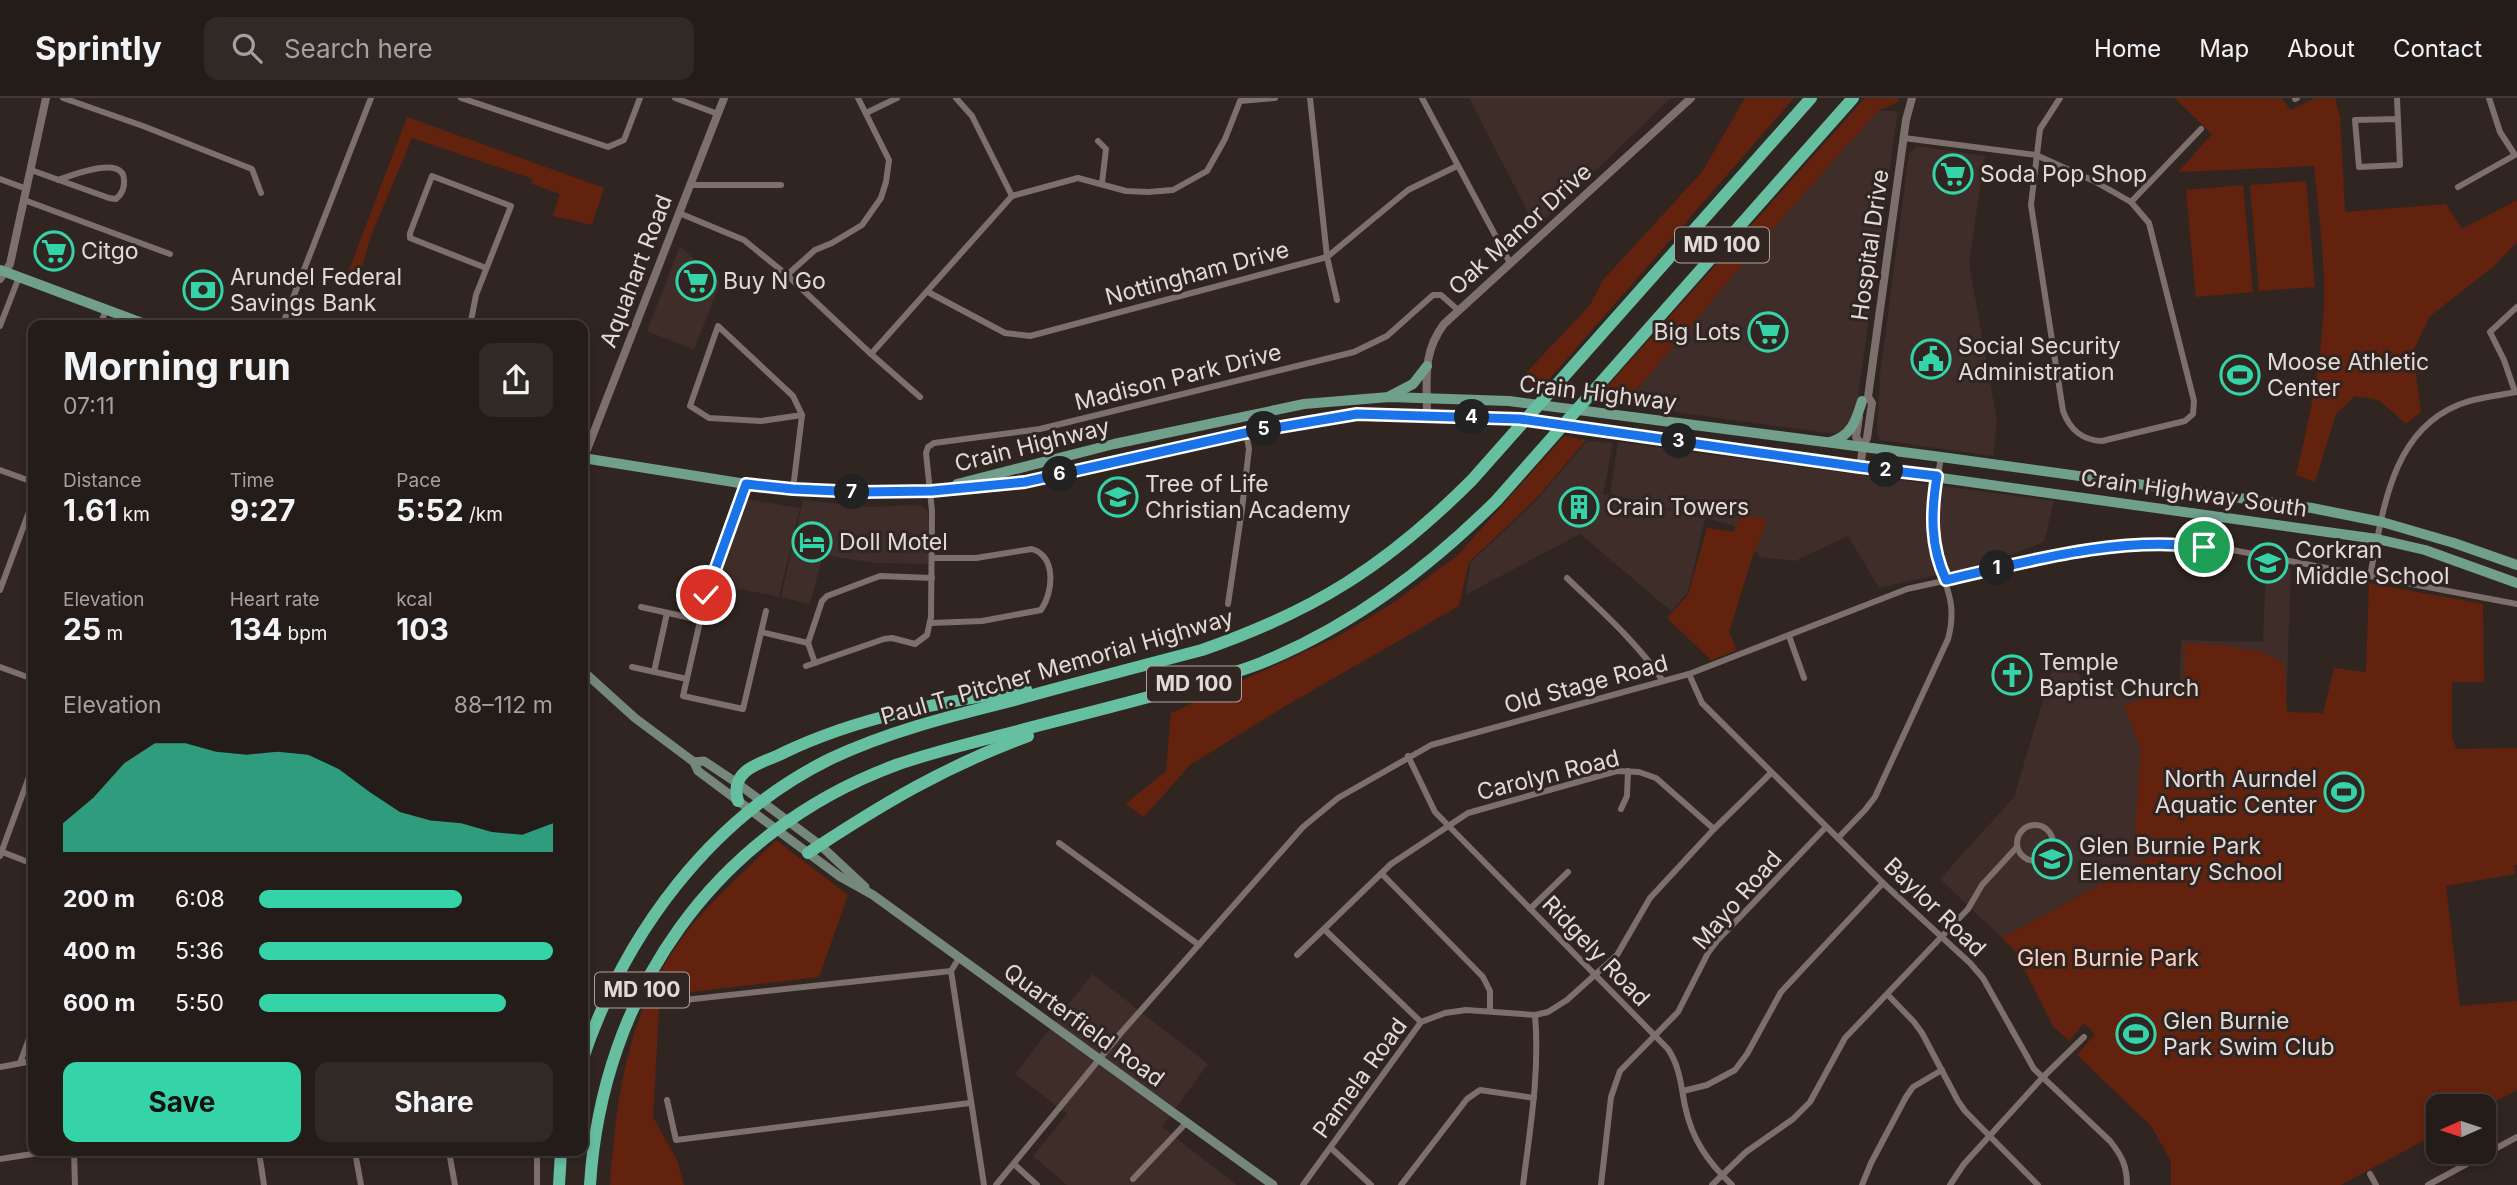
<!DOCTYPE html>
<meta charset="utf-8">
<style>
:root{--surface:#241c19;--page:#302926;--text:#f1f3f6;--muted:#a3a1a2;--line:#413a38;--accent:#34d4a8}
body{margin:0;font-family:Inter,sans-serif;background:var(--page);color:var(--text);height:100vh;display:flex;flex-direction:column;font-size:26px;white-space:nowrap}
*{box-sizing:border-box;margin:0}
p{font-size:23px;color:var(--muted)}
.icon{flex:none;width:38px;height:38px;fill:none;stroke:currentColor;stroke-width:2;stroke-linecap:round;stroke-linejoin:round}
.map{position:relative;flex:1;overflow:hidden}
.side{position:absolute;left:28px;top:222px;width:560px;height:836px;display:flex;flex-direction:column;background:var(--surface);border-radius:14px;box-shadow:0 4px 10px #0003,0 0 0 2px var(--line)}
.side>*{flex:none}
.needle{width:46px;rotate:267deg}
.fabs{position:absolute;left:2426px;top:996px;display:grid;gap:14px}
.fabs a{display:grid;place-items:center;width:70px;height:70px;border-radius:14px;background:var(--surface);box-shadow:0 4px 10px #0003,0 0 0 2px var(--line);font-size:35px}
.pin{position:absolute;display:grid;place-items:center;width:60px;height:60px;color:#fff;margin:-30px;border:4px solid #fff;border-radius:50%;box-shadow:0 2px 7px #0007}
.km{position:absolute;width:35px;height:35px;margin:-18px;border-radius:50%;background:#222;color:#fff;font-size:19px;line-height:35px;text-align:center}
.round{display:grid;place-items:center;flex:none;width:74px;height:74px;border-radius:14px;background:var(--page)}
.summary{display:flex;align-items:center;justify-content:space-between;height:119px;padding:0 35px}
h1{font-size:38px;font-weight:700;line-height:52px}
.figures{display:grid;grid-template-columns:repeat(3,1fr);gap:10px;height:119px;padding:7px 35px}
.figures div{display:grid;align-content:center}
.figures b{font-size:30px;font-weight:700}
.figures small{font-size:19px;font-weight:400}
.figures p{font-size:19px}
.chart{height:196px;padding:14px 35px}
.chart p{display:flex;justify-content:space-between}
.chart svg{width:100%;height:126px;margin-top:7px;fill:var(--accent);opacity:.7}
.button{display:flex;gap:14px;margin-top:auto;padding:14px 35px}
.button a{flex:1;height:80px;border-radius:14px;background:var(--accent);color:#111;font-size:28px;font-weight:700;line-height:80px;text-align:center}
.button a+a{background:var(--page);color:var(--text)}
ul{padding:0 35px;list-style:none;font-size:23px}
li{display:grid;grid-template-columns:112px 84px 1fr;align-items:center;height:52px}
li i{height:18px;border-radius:9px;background:var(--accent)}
header{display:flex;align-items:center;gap:42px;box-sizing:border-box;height:98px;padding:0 35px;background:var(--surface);border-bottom:2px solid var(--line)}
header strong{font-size:33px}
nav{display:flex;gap:38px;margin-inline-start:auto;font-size:24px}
.search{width:490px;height:63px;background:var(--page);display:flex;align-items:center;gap:18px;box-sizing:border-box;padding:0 24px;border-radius:14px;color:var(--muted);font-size:26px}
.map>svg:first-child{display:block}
</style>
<header>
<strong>Sprintly</strong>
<div class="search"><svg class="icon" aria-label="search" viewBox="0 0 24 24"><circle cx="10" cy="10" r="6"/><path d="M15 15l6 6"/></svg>Search here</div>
<nav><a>Home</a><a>Map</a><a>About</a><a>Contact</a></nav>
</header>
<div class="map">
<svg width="2517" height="1087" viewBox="0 0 2517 1087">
<rect width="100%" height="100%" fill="#302521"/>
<g fill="#3e2d28">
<polygon points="1469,0 1671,0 1536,130"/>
<polygon points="1878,13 1898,13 1856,313 1849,327 1835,336 1624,307 1775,128"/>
<polygon points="1917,48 1985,58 1969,165 1997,323 1993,358 1880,342 1877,336 1880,277 1909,56"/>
<polygon points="680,148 720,185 694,252 647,233"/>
<polygon points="1587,343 1613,345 1603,396 1705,421 1688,494 1671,513 1580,436 1465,497 1471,464 1535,404"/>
<polygon points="1618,344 2054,403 2044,444 1988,466 1879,490 1848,438 1795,463 1760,459 1733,427 1610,396"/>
<polygon points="746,401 800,410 779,499 716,486"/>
<polygon points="803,402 866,409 922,407 928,413 928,466 874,465 823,457 810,506 781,499"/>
<polygon points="2266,466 2291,470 2286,614 2171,1087 2182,742 2002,840 1940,781 2014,699 2057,555 2086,584 2179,605 2181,542 2263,544"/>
<polygon points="1092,876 1208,966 1162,1029 1237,1087 1067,1087 1033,1058 1067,1016 1015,976"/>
</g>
<g fill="#63220d">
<polygon points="1745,0 1794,0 1539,293 1522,279 1590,207 1603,182 1702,74"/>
<polygon points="1865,0 1899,0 1898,4 1878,13 1775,128 1624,307 1595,302"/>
<path d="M2174,0H2281L2291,12L2315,0H2335L2340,19L2345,114L2446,106L2462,131L2517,102V144L2493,169L2430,218L2413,253L2421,314L2406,326L2379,302L2355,298L2336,316L2315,384L2296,377C2311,315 2325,250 2324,186C2323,147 2318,107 2314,68L2178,74L2212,36Z"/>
<polygon points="407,19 604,90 592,127 553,118 560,96 532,86 533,81 412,40 371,138 357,186 346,180"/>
<polygon points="2306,83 2315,189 2259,193 2250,87"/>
<polygon points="2243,87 2253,194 2196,199 2186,92"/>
<polygon points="1564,338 1586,342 1537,400 1469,464 1459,508 1287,607 1190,667 1144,719 1126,706 1166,673 1171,615 1337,539 1393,505 1458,457"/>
<polygon points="1741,416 1768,422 1754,454 1729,534 1737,552 1711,562 1667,520 1688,497 1707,430 1734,434"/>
<polygon points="2369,485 2483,506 2484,584 2452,584 2452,641 2457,651 2517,650 2517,767 2514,767 2515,776 2446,788 2460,908 2517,903 2517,992 2483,1010 2483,1008 2438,1008 2438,1035 2341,1087 2171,1087 2171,1063 2151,1028 2077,957 2095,936 2084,925 2069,943 2053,928 2015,853 2002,840 2169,749 2133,763 2141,651 2124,607 2184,589 2185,545 2226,548 2263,554 2284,566 2287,614 2323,615 2334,570 2366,574"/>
<path d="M776,742L848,797L819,879L666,897L659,912L653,1019L677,1062L684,1087H610C617,990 629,904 693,826C718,796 749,770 776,742Z"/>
</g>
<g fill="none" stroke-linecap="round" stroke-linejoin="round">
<g stroke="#7d6f6b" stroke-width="6">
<polyline points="63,0 143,28 252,71 261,95"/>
<polyline points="461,0 608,49 624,42 640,0"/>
<polyline points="675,0 718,16"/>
<polyline points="956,0 972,18 1012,98"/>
<polyline points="1310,0 1327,159 1337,202"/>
<polyline points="1422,0 1510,165"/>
<path d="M2060,0L2040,31L2031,107L2063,313C2070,332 2082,342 2102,343L2185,323L2193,316L2194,303L2149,125L2131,104L2201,31"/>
<polyline points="2397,0 2400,67 2359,69 2355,22 2398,21"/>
<polyline points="2295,1 2297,0"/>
<polyline points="866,15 897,0"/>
<polyline points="1904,40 2036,57 2094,83 2131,104"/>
<polyline points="1098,43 1106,51 1102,85"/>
<path d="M31,72L109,100L116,101C122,96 125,89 124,81C122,57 72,77 58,82"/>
<polyline points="0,81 27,91"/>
<polyline points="689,87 781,87"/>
<polyline points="2458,89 2515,57 2500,34 2489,0"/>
<polyline points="24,102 170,156"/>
<polyline points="679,115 744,142 787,177 871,256 920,299"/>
<polyline points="787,177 815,152 832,145 862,127 881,100 886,84 889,62 858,0"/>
<polyline points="928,194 1005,235 1030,238 1327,159 1408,92 1457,68"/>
<polyline points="0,228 19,179"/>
<polyline points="100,228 106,211"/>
<polyline points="282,228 371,0"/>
<polyline points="470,228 476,197 511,108 432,78 410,135 410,140 486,170"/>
<polygon points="718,228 793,298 802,317 761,323 709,320 690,308"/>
<polyline points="871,256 1012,98 1078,80 1126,93 1148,94 1173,92 1207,73 1225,41 1240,3 1275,0"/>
<polyline points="2515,294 2504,262 2490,234 2517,209"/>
<polyline points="0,372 33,384"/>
<polyline points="746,386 706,497 683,598 743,611 766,513"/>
<polyline points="793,391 802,317"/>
<path d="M2370,478C2383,415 2390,335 2458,307C2477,299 2497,298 2517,294"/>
<path d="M1567,480C1601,513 1636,543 1663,583"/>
<polyline points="0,492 33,403"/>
<polyline points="1228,506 1242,411 1249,351 1246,335"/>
<polyline points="641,509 700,522"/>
<path d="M931,525L982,523L1041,512C1053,495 1057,459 1032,451L976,460H932"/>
<polyline points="761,534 808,545"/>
<polyline points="1789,538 1804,580"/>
<polyline points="815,565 808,545 822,503 827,498 880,478 932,480"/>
<polyline points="806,568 884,541 892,540 915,546 927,537 931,519 932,413 926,355 928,349 934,345 1040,331 1354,254 1387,238 1433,197 1441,197 1458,212"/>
<polyline points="0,569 33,581"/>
<polyline points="632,569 687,581"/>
<polyline points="654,574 667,515"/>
<path d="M1689,576L1702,605L1883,785L1970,865L1983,880L2034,971L2110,1043C2122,1058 2127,1068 2127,1087"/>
<path d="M1408,658L1435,714L1668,951C1680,969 1681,988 1685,1008C1692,1042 1708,1064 1732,1087"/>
<polyline points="1621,711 1627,698 1628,673"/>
<circle cx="2035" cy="745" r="18"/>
<path d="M1838,740L1865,712L1875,699L1948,541C1960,497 1938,480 1933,440C1930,412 1937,386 1941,359"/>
<polyline points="1059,745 1199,847"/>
<polyline points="0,753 33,766"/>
<polyline points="0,758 33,668"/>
<polyline points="1382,776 1483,879 1490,893 1490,913"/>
<polyline points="1530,811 1568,774"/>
<polyline points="1325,832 1421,924"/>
<polyline points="1297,857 1391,766 1468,715 1617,673 1639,674 1656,680 1714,731"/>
<polyline points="959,860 951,873 984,1087"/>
<polyline points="1888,897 1914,924 1922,935 1958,1003 1965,1013 2038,1087"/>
<polyline points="666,904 951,873"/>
<polyline points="20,965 33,930"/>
<polyline points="0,969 33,963"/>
<polyline points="1683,993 1707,987 1735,972 1747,956 1781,894 1883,785"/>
<polyline points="667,1002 676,1042 970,1005"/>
<polyline points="1331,1050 1371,1087"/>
<polyline points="74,1054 75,1087"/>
<polyline points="259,1054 264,1087"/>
<polyline points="355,1054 361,1087"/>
<polyline points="449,1054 455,1087"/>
<polyline points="537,1054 537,1087"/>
<polyline points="0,1061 45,1054"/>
<polyline points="1014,1066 1037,1087"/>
<polyline points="2370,1076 2376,1087"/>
<polyline points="1133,1081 1187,1024"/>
<polyline points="996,1087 1120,936 1303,729 1338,700 1431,647 1689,576 1907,491 2081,453 2172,446 2227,451 2517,506"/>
<polyline points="1303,1087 1421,924 1445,915 1466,912 1535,917 1548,914 1567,902 1617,857 1650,800 1714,731 1771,675"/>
<polyline points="1401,1087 1467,1001 1480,992 1534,1000"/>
<path d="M1523,1087C1530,1031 1540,974 1535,917"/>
<polyline points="1601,1087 1611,999 1620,973 1678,914 1708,855 1717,843 1826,729"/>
<polyline points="1712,1087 1746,1054 1793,1021 1810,1004 1845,940 1968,811 1982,787 2017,749"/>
<polyline points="1862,1087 1871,1065 1906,999 1913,989 1942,972"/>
<polyline points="1950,1087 1964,1066 2043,979 2084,939"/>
<polyline points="2428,1087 2517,1039"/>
</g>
<g stroke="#7d6f6b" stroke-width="8">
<polyline points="0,181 10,166 46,0"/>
<path d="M1427,317C1427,282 1422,255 1444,226L1691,0"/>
<polyline points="1859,319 1856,339 1863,349"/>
<polyline points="583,362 724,0"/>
<polyline points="1860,369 1863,349 1867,340 1872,305 1868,299 1906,22 1912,0"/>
<polyline points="583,474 586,505 583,526"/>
</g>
<g stroke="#76877b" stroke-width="9">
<polyline points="583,573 635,620 694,664 698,673 839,778 873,797 1273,1087"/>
<polyline points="694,664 704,663 737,685 820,747 865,789"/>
</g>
<g stroke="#709f8b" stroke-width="10">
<polyline points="0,172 150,228"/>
<polyline points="1390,298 1413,286 1427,268"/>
<path d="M1830,344C1852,338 1856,322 1862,303"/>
<polyline points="583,360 746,386 793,391 860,394 932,393 1025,384 1311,322 1357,316 1427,317 1520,321 2377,441 2425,452 2517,485"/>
<polyline points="957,386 1114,346 1304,306 1389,299 1509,303 1941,359 2312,410 2382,424 2454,445 2517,467"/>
</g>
<g stroke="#67bfa1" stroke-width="12">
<path d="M738,703C735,693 736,682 745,674C755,665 772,661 783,655C860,618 943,604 1026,591"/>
<path d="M808,755C882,706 944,669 1028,638"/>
<path d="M583,960C625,836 710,720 830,661C887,634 947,619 1007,604C1072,586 1137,569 1202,552C1315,513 1387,467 1472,382L1811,0"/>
<polyline points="559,1087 561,1054"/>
<path d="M590,1087C602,896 714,734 896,667C930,655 967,646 1002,637C1059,622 1117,608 1174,592C1203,584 1233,576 1261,565C1352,528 1427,471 1496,403L1853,0"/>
</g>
</g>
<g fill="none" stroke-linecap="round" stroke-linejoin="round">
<g stroke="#fff" stroke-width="14">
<path id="route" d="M706,497L746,386L793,391L860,394L932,393L1025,384L1245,335L1357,316L1520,321L1860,369L1937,378C1931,414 1930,448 1946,482C2030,463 2117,438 2204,449"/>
</g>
<use href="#route" stroke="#1a73e8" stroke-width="9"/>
</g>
<defs>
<g id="supermarket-ring" transform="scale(2.0125)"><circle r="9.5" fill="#302521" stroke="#34d4a8" stroke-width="1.5"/><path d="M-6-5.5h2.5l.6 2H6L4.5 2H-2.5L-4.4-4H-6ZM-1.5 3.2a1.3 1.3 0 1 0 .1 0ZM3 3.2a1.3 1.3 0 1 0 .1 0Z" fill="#34d4a8"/></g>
<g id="bank-ring" transform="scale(2.0125)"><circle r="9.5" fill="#302521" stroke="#34d4a8" stroke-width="1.5"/><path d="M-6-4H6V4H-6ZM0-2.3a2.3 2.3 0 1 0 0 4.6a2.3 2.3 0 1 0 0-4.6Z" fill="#34d4a8"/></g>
<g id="civic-ring" transform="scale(2.0125)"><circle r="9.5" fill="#302521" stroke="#34d4a8" stroke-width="1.5"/><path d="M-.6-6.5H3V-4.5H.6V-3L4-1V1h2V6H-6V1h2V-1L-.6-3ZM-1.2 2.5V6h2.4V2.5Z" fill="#34d4a8"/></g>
<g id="stadium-ring" transform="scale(2.0125)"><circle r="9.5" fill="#302521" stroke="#34d4a8" stroke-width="1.5"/><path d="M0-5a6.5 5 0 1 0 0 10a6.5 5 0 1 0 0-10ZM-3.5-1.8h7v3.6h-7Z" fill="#34d4a8"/></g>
<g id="school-ring" transform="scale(2.0125)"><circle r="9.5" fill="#302521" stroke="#34d4a8" stroke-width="1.5"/><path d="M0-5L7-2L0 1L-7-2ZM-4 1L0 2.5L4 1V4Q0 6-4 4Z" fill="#34d4a8"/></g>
<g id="building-ring" transform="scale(2.0125)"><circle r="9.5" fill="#302521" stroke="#34d4a8" stroke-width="1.5"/><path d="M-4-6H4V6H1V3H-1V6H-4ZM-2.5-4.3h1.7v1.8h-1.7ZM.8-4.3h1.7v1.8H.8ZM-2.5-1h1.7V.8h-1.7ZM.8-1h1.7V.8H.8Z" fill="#34d4a8"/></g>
<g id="hotel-ring" transform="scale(2.0125)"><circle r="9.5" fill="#302521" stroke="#34d4a8" stroke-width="1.5"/><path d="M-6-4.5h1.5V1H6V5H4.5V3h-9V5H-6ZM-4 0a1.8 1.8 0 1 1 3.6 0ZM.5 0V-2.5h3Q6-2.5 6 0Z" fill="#34d4a8"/></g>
<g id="church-ring" transform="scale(2.0125)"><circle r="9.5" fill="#302521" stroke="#34d4a8" stroke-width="1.5"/><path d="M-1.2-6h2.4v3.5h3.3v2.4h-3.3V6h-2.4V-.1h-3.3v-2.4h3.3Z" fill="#34d4a8"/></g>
</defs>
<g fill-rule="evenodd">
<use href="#supermarket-ring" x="1953" y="76"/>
<use href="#supermarket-ring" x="54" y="153"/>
<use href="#supermarket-ring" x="696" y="183"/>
<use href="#bank-ring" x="203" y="192"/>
<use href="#supermarket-ring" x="1768" y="234"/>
<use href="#civic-ring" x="1931" y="261"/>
<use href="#stadium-ring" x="2240" y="277"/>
<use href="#school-ring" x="1118" y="399"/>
<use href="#building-ring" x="1579" y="409"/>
<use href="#hotel-ring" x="812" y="444"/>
<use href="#school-ring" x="2268" y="465"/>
<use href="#church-ring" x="2012" y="577"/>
<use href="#stadium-ring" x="2344" y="694"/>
<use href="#school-ring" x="2052" y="761"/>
<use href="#stadium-ring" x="2136" y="936"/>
</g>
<g text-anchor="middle" stroke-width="6" stroke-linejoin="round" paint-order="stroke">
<g fill="#302521" stroke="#ada4a1" stroke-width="2">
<rect x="1675" y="129.5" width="94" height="35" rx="5"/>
<rect x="1147" y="568.5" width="94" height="35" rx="5"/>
<rect x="595" y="874.5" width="94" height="35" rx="5"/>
</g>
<g font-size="21" font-weight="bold" fill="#e2dad8">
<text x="1722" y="154">MD 100</text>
<text x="1194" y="593">MD 100</text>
<text x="642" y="899">MD 100</text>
</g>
<g font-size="23" fill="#e2dad8" stroke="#302521" text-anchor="start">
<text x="1980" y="84">Soda Pop Shop</text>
<text x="81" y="161">Citgo</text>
<text x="230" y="187">Arundel Federal<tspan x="230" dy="26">Savings Bank</tspan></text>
<text x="723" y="191">Buy N Go</text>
<text x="1741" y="242" text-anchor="end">Big Lots</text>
<text x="1958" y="256">Social Security<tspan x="1958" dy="26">Administration</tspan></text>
<text x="2267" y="272">Moose Athletic<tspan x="2267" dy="26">Center</tspan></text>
<text x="1145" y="394">Tree of Life<tspan x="1145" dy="26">Christian Academy</tspan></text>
<text x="1606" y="417">Crain Towers</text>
<text x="839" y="452">Doll Motel</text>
<text x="2295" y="460">Corkran<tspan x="2295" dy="26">Middle School</tspan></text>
<text x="2039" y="572">Temple<tspan x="2039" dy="26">Baptist Church</tspan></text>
<text x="2317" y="689" text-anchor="end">North Aurndel<tspan x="2317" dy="26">Aquatic Center</tspan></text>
<text x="2079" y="756">Glen Burnie Park<tspan x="2079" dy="26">Elementary School</tspan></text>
<text x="2163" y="931">Glen Burnie<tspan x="2163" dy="26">Park Swim Club</tspan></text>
</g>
<g font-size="23" fill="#e2dad8" stroke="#302521">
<text transform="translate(1520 131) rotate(-42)" y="8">Oak Manor Drive</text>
<text transform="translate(1870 147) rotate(-82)" y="8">Hospital Drive</text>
<text transform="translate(636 173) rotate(-69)" y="8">Aquahart Road</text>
<text transform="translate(1197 175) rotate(-15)" y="8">Nottingham Drive</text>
<text transform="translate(1178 279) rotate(-14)" y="8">Madison Park Drive</text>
<text transform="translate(1598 295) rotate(7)" y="8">Crain Highway</text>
<text transform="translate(1032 347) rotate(-14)" y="8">Crain Highway</text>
<text transform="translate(2194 395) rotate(8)" y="8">Crain Highway South</text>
<text transform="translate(1057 569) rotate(-16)" y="8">Paul T. Pitcher Memorial Highway</text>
<text transform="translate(1586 586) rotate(-15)" y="8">Old Stage Road</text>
<text transform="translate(1548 677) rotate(-14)" y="8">Carolyn Road</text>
<text transform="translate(1737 802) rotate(-49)" y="8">Mayo Road</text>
<text transform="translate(1935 809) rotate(44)" y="8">Baylor Road</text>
<text transform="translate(1596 853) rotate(46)" y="8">Ridgely Road</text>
<text transform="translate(1084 927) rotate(36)" y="8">Quarterfield Road</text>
<text transform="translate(1360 980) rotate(-54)" y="8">Pamela Road</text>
</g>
<g font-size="23" fill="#fdcec0" stroke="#302521">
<text x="2108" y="868">Glen Burnie Park</text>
</g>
</g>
</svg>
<div class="fabs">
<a><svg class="needle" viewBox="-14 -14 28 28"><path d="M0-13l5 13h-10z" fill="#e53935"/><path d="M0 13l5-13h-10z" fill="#a3a1a2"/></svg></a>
</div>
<div class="pin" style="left:2204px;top:449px;background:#1e9e55"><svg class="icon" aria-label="arrive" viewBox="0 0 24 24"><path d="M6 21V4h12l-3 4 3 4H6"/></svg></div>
<div class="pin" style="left:706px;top:497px;background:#d93025"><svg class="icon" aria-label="check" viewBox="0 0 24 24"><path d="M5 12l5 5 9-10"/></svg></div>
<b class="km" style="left:1997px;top:470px">1</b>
<b class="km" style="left:1886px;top:372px">2</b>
<b class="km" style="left:1679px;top:343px">3</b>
<b class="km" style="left:1472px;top:319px">4</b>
<b class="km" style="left:1264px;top:331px">5</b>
<b class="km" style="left:1060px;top:376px">6</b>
<b class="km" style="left:852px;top:394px">7</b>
<section class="side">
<div class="summary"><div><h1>Morning run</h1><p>07:11</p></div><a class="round"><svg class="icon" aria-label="share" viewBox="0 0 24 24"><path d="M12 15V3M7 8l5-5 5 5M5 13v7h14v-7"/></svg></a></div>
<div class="figures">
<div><p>Distance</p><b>1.61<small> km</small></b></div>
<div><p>Time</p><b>9:27</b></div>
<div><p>Pace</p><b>5:52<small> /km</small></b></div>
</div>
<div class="figures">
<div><p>Elevation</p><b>25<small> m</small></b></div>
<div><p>Heart rate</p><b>134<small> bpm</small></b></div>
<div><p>kcal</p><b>103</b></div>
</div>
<div class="chart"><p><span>Elevation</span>88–112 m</p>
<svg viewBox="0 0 160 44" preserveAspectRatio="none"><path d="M0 44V34L10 25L20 13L30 6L40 6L50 9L60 10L70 9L80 10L90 15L100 23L110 30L120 33L130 34L140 37L150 38L160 34V44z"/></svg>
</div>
<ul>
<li><b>200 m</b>6:08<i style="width:69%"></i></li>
<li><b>400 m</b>5:36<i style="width:100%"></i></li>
<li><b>600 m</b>5:50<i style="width:84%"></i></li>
</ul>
<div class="button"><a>Save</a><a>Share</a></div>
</section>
</div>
